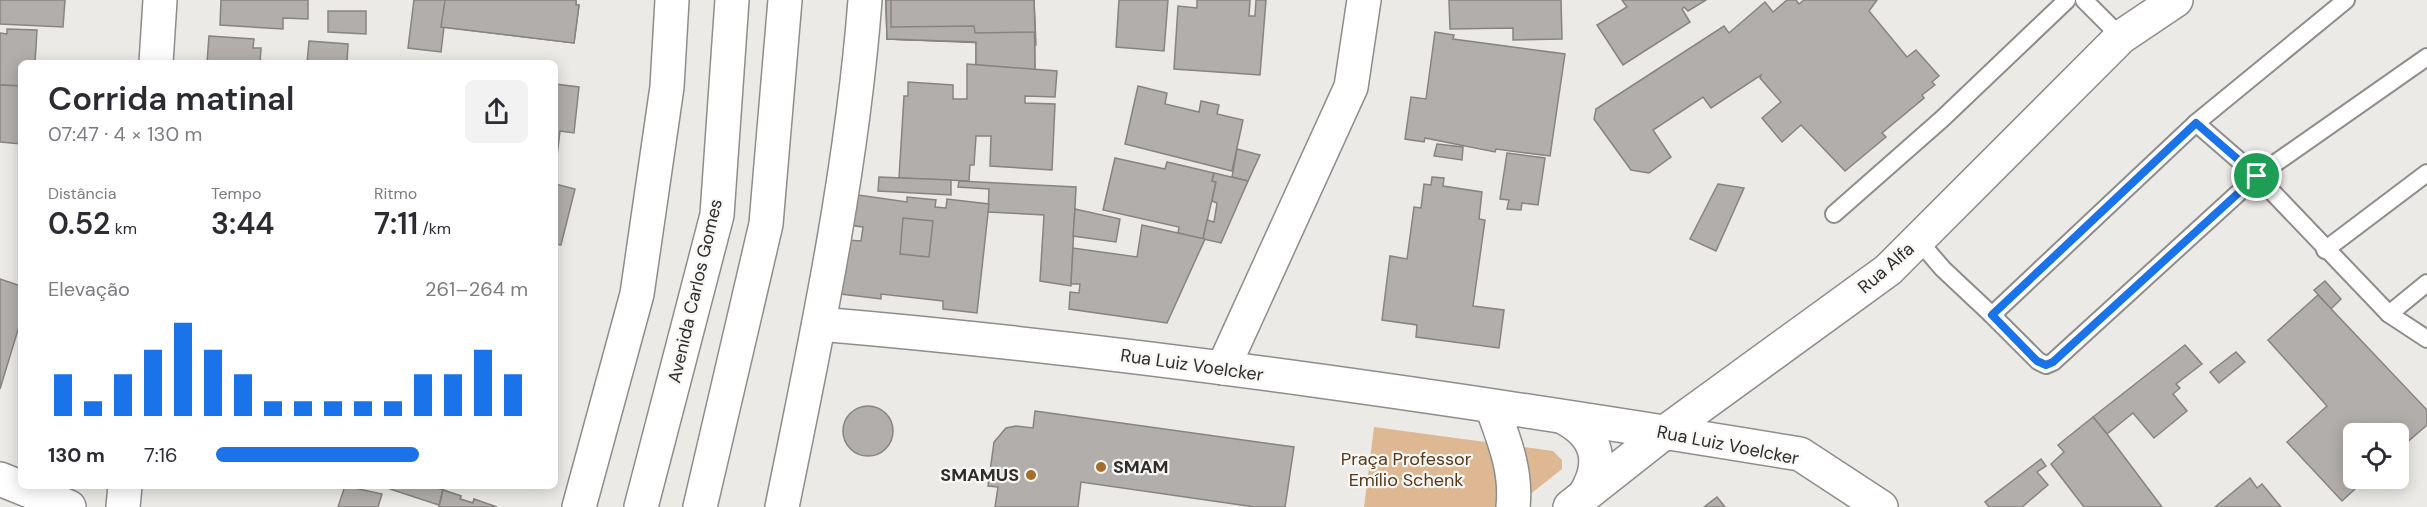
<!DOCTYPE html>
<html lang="pt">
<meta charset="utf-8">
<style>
:root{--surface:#fff;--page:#f2f2f3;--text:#2b2b33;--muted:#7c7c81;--accent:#1a73e8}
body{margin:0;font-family:"DM Sans",sans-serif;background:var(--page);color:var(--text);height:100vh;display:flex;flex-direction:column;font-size:22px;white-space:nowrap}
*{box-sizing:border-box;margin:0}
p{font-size:20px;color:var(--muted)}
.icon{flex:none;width:33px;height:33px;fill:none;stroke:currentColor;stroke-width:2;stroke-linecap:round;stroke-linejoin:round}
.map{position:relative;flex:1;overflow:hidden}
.drawer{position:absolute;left:18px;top:60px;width:540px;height:429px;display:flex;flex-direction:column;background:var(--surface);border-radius:9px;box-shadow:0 3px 15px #0003}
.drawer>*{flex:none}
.fabs{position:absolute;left:2343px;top:423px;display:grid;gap:12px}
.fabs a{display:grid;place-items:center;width:66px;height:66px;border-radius:9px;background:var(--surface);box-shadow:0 3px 15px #0003;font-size:30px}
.pin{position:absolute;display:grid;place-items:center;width:51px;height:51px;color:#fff;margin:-26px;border:3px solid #fff;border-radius:50%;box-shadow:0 2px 6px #0007}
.round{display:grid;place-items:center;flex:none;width:63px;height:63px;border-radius:9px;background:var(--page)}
.head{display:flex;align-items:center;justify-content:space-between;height:102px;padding:0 30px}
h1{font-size:33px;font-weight:600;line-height:45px}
.stats{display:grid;grid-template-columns:repeat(3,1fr);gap:9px;height:102px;padding:6px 30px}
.stats div{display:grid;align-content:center}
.stats b{font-size:30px;font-weight:600}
.stats small{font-size:16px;font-weight:400}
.stats p{font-size:16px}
.chart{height:168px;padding:12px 30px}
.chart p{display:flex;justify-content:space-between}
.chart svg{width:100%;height:108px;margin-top:6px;stroke:var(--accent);stroke-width:6}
ul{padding:0 30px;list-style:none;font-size:20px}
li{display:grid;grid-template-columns:96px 72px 1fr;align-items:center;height:45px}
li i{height:15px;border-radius:8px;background:var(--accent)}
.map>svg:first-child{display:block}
</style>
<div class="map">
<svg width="2427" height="507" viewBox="0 0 2427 507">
<rect width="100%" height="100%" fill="#eceae7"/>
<polygon fill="#ddb892" points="1374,427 1553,451 1562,460 1562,469 1514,507 1364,507"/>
<g fill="#b1aeac" stroke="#868482" stroke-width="1.5">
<polygon points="0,0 65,0 63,27 0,24"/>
<polygon points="221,0 308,0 308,19 283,18 283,29 220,25"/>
<polygon points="414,0 576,0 576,5 579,5 574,43 444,27 441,52 408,48"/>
<polygon points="445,0 576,0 576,5 579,5 574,43 441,27"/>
<polygon points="886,0 1034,0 1036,45 887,39"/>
<polygon points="886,0 1034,0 1035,70 976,65 976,42 887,39"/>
<polygon points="886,0 1034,0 1035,70 976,65 976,42 887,39"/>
<polygon points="891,0 1034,0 1035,32 975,33 974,26 891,27"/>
<polygon points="1119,0 1168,0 1164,51 1116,47"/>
<polygon points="1197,0 1250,0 1249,16 1255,16 1256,0 1266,0 1260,75 1174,69 1178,6 1197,8"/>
<polygon points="1449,0 1561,0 1562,39 1513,40 1513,28 1450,29"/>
<polygon points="1622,0 1706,0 1688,11 1684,7 1682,9 1690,22 1623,65 1597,25 1627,7"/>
<polygon points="1787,0 1796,0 1799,4 1804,0 1877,0 1869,11 1907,57 1916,50 1939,76 1932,82 1935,85 1922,95 1924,98 1882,133 1886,137 1845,171 1801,125 1782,142 1762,118 1781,102 1760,78 1761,75 1711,108 1703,97 1653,130 1671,157 1649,173 1631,170 1594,119 1596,109 1724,26 1729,33 1765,2 1773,12"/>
<polygon points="328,11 366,11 366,34 328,32"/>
<polygon points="7,29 37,30 35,63 21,63 21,86 0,85 0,33 7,34"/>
<polygon points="1435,32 1454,35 1453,39 1565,54 1550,156 1496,149 1495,152 1425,138 1424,142 1405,139 1411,97 1426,99"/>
<polygon points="209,36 254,39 253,48 261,48 260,63 207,63"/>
<polygon points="309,41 348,44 347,63 307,63"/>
<polygon points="967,64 1057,71 1055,97 1025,96 1025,103 1055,104 1052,170 990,166 991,136 976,136 974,165 970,165 969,181 899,178 904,96 908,96 908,82 953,85 953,99 967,99"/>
<polygon points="555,84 579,87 574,133 560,131 555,173"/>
<polygon points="0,85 21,86 21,144 0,142"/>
<polygon points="1138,86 1167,93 1165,104 1199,112 1201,101 1219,105 1217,114 1243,120 1232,171 1125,144"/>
<polygon points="1437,144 1463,147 1462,160 1434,156"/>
<polygon points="1237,149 1260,155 1248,181 1232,177"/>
<polygon points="1507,153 1545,158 1538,205 1522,203 1521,210 1507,209 1509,200 1500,199"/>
<polygon points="1115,158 1165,169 1167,162 1214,173 1212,181 1216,182 1203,239 1178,233 1179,227 1103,210"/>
<polygon points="1214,173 1248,181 1221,243 1203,239 1207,220 1214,222 1217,203 1212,201 1216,182 1212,181"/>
<polygon points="879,177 951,180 951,195 878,191"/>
<polygon points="1432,177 1444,178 1443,186 1482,192 1479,219 1485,220 1473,306 1504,310 1499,348 1416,337 1417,325 1382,320 1390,256 1407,259 1414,207 1421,208 1424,184 1431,185"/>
<polygon points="959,181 1076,187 1071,286 1040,281 1044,215 988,212 989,189 958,187"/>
<polygon points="555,184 575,189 561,245 555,244"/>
<polygon points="1718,184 1744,188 1716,251 1690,239"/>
<polygon points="851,194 907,202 907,197 936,200 935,207 946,208 947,199 989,204 977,313 943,309 943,301 881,294 881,299 841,294 847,240 861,241 863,227 848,225"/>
<polygon points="1075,209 1120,219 1116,242 1073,236"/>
<polygon points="903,218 933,221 929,257 900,254"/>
<polygon points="1142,225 1205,239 1167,323 1069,309 1070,292 1079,293 1080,284 1071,284 1073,248 1137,257"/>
<polygon points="0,279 21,286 21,320 0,389"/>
<polygon points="2325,281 2341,299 2331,309 2314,290"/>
<polygon points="2318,295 2427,410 2427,425 2398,450 2398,434 2354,434 2354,478 2367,478 2342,501 2287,442 2327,406 2268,340"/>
<polygon points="2185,345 2202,364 2176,384 2180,388 2173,394 2187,411 2154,438 2133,413 2107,434 2093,417"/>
<polygon points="2236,352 2245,362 2219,383 2210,372"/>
<circle cx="868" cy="431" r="25"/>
<polygon points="1035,411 1294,447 1285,507 1255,507 1081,482 1078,507 995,507 998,487 988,486 994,442 1006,428 1016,426 1033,428"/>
<polygon points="2093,417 2107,434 2162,507 2084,507 2051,464 2064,452 2058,445"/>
<polygon points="2041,459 2046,466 2037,472 2048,485 2022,507 1989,507 1985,502"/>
<polygon points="2250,478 2257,488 2262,484 2281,507 2215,507"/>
<polygon points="345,486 382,494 378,507 338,507"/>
<polygon points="391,486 431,486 443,490 439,505 390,489"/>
<polygon points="443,490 461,496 460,499 473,503 474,499 492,507 439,507"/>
<polygon points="443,490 461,496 460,499 473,503 474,499 497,507 439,507"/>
<polygon points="1717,497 1725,507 1704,507"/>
</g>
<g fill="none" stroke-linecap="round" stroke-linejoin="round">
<g stroke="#8f8d8b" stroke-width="20">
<g id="service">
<polyline points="2084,0 2121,37"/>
<polyline points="2427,57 2257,176 2389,314 2427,339"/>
<polyline points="1834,214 1942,119 2067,0"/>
<polyline points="1918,240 1943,269 1992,315 2196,123 2346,0"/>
<polyline points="2325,250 2427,173"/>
<polyline points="2389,314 2427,283"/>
<polyline points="1992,315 2038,361 2046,365 2053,362 2257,176 2196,123"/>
</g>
</g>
<g stroke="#8f8d8b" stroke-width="36">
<g id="minor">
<path d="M819,324C1147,352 1474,401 1800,454L1881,507"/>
<polyline points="1223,368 1351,87 1364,0"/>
<path d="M1492,407C1504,440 1517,471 1513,507"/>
<path d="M1563,417C1598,435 1605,463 1584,496"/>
<polyline points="1570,507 1665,432 1888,270 2121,37 2176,0"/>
</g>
</g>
<g stroke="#8f8d8b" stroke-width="36">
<g id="tertiary">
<polyline points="156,63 160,0"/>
<polyline points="123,507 125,486"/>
</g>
</g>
<g stroke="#8f8d8b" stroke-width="36">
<g id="primary">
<polyline points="0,479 69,507"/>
<polyline points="579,507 637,294 667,87 672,0"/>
<polyline points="641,507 717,215 732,0"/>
<polyline points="700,507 766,224 785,0"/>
<path d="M782,507C816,340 852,170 865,0"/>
</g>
</g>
<use href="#service" stroke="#fff" stroke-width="16"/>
<use href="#minor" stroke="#fff" stroke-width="33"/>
<use href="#tertiary" stroke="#fff" stroke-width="33"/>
<use href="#primary" stroke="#fff" stroke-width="33"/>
</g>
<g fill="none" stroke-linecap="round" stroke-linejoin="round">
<g stroke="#fff" stroke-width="12">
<polygon id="route" points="2196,123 2257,176 2053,362 2046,365 2037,361 1992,315"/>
</g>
<use href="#route" stroke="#1a73e8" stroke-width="8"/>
</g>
<g fill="#a56e2a" stroke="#f9f7f5" stroke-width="2">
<circle cx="1101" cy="467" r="6"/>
<circle cx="1031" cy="475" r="6"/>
</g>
<g text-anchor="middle" stroke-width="4.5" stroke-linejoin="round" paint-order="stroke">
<g font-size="18" fill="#2e2d2c" stroke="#f9f7f5">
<text transform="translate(1886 268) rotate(-41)" y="6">Rua Alfa</text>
<text transform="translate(695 291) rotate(-77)" y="6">Avenida Carlos Gomes</text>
<text transform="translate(1192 365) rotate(8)" y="6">Rua Luiz Voelcker</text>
<text transform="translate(1728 445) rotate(11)" y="6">Rua Luiz Voelcker</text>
</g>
<g font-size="18" fill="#563917" stroke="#f9f7f5">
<text x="1406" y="465">Praça Professor<tspan x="1406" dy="21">Emílio Schenk</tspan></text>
</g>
<g font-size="18" font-weight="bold" fill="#2e2d2c" stroke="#f9f7f5" text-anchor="start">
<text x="1113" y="473">SMAM</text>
<text x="1019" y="481" text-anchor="end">SMAMUS</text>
</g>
</g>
</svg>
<div class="fabs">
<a><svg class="icon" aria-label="locate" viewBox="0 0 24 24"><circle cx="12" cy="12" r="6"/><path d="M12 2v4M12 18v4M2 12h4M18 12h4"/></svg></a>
</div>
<div class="pin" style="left:2257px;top:176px;background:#1e9e55"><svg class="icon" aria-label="arrive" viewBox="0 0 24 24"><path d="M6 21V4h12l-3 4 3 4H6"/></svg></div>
<section class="drawer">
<div class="head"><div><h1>Corrida matinal</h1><p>07:47 · 4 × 130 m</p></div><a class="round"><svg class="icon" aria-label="share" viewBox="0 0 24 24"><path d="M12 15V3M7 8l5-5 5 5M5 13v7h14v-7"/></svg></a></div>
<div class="stats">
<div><p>Distância</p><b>0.52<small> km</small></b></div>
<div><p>Tempo</p><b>3:44</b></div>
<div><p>Ritmo</p><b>7:11<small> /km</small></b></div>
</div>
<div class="chart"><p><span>Elevação</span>261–264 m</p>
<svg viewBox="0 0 160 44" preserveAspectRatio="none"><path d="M5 44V27M15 44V38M25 44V27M35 44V17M45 44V6M55 44V17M65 44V27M75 44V38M85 44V38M95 44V38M105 44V38M115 44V38M125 44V27M135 44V27M145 44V17M155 44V27"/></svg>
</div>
<ul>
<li><b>130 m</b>7:16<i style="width:65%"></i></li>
</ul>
</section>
</div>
